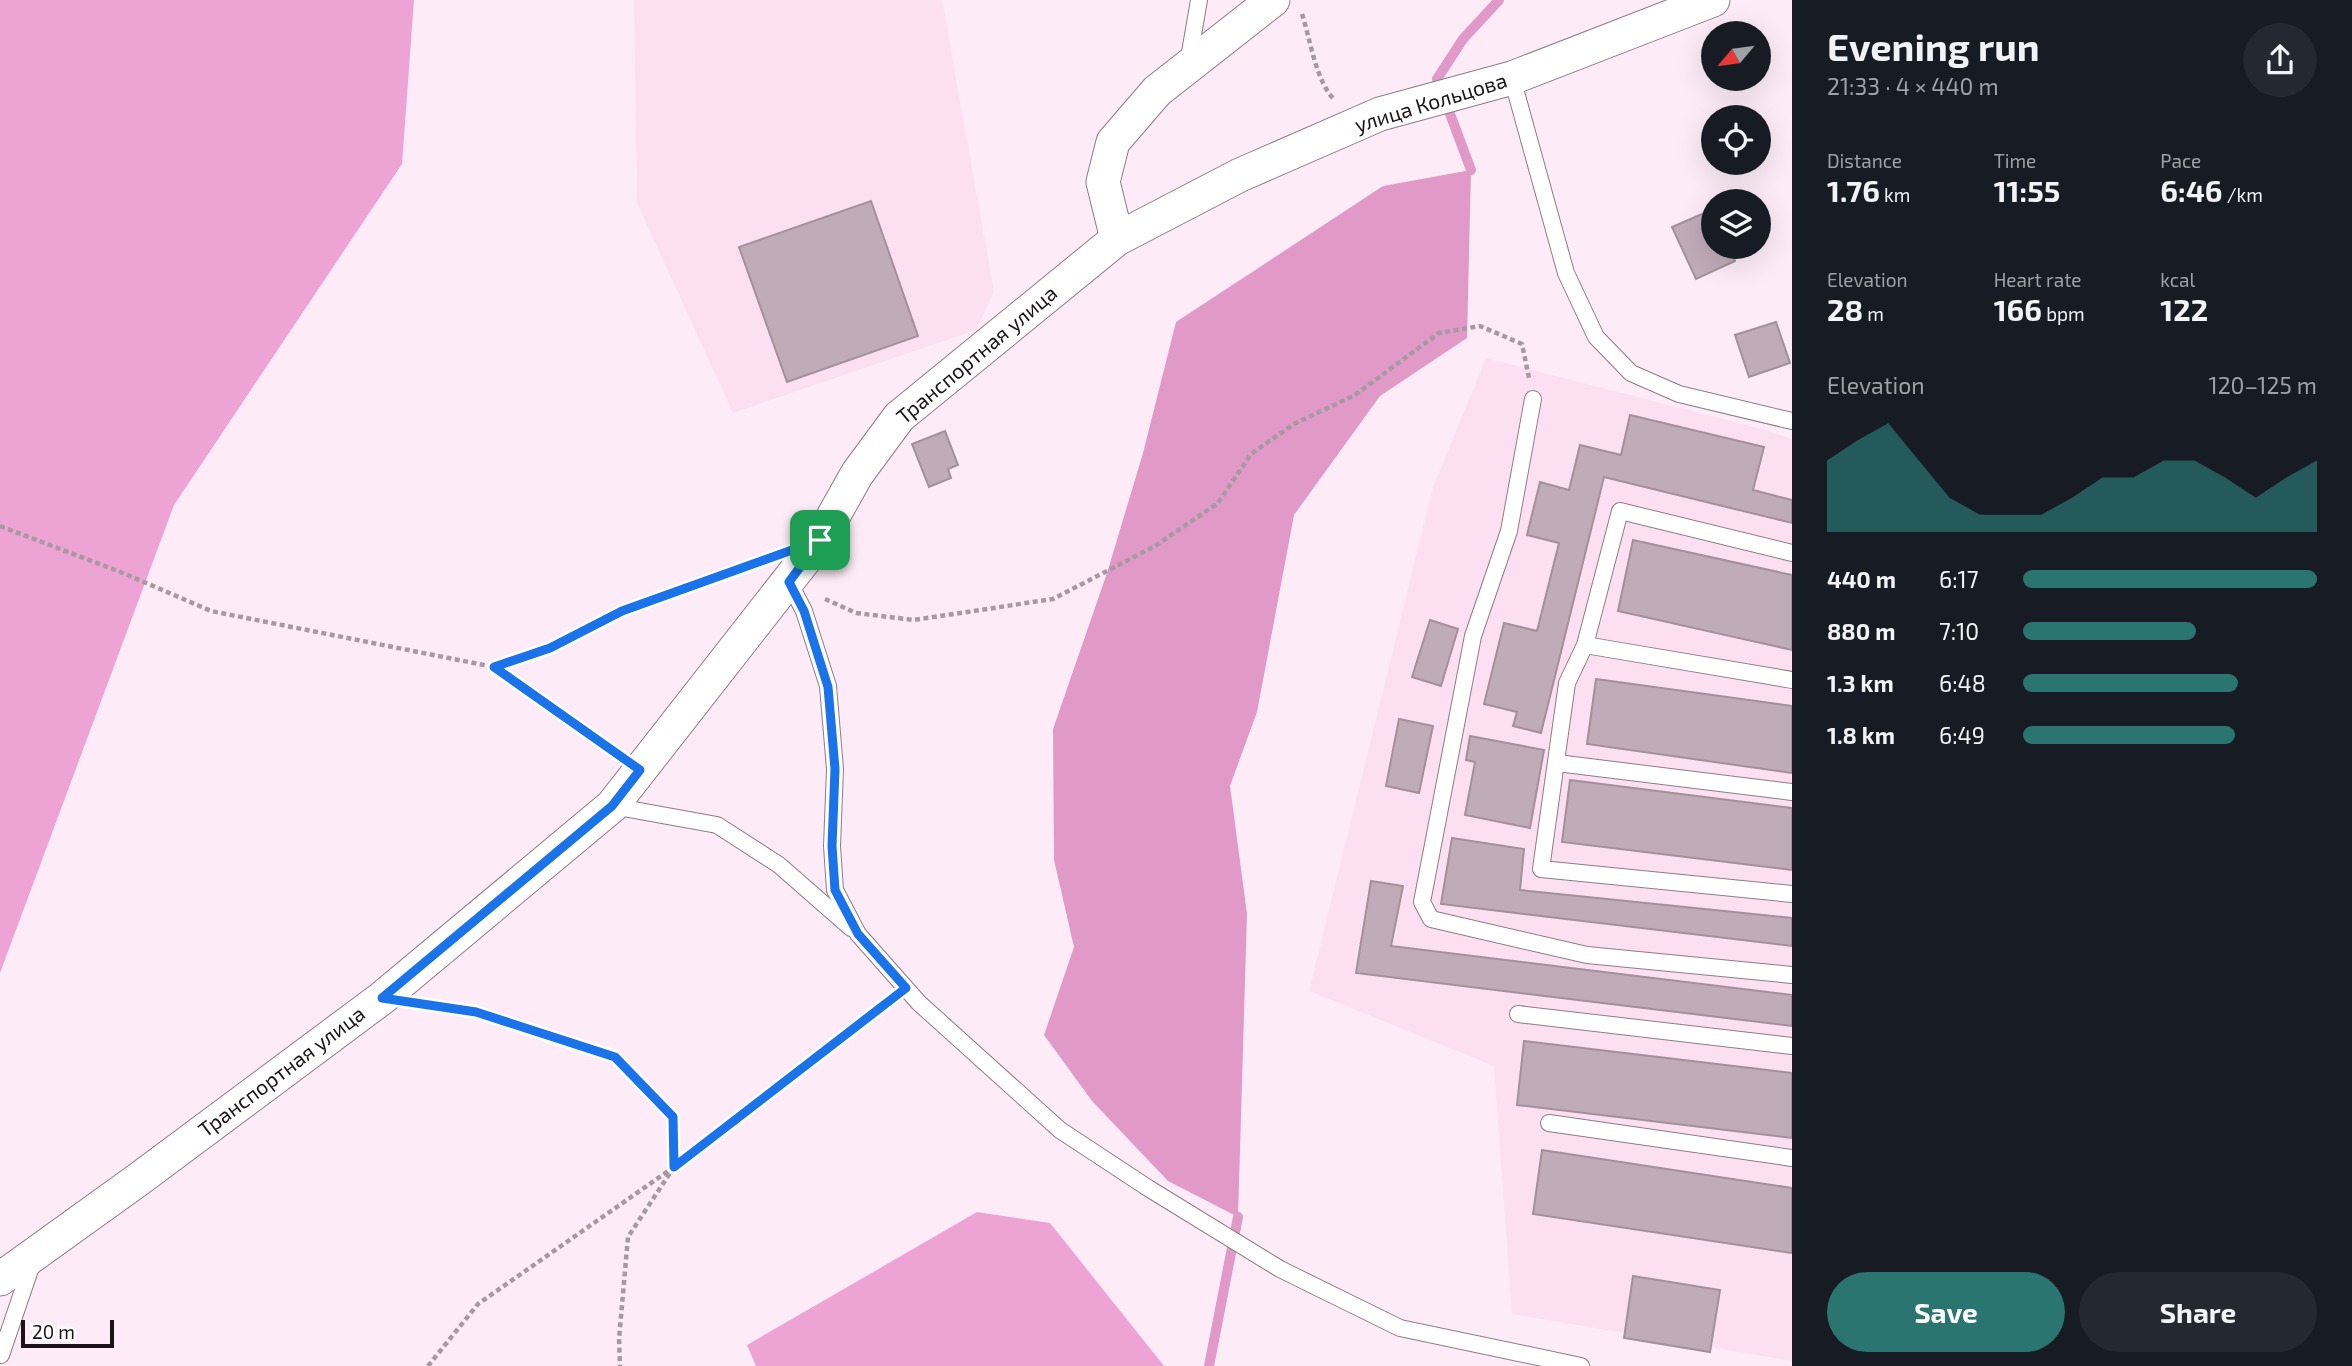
<!DOCTYPE html>
<meta charset="utf-8">
<style>
:root{--surface:#171b24;--page:#242831;--text:#f1f3f6;--muted:#9ea1a6;--accent:#2b7571}
body{margin:0;font-family:"Exo 2",sans-serif;background:var(--page);color:var(--text);height:100vh;display:flex;flex-direction:column;font-size:26px;white-space:nowrap}
*{box-sizing:border-box;margin:0}
p{font-size:23px;color:var(--muted)}
.icon{flex:none;width:38px;height:38px;fill:none;stroke:currentColor;stroke-width:2;stroke-linecap:round;stroke-linejoin:round}
.map{position:relative;flex:1;overflow:hidden}
.sheet{display:flex;flex-direction:column;background:var(--surface);width:560px}
.sheet>*{flex:none}
.needle{width:46px;rotate:241deg}
.controls{position:absolute;left:1701px;top:21px;display:grid;gap:14px}
.controls a{display:grid;place-items:center;width:70px;height:70px;border-radius:50%;background:var(--surface);box-shadow:0 7px 28px #0002;font-size:35px}
.scale{position:absolute;left:21px;bottom:18px;width:93px;box-sizing:border-box;padding-left:7px;border:4px solid #1a1317;border-top:0;font-size:19px;line-height:24px;white-space:nowrap;color:#1a1317;-webkit-text-stroke:5px #fff;paint-order:stroke}
.pin{position:absolute;display:grid;place-items:center;width:60px;height:60px;color:#fff;margin:-30px;border-radius:14px;box-shadow:0 4px 10px #0006}
.round{display:grid;place-items:center;flex:none;width:74px;height:74px;border-radius:37px;background:var(--page)}
.overview{display:flex;align-items:center;justify-content:space-between;height:119px;padding:0 35px}
h1{font-size:38px;font-weight:700;line-height:52px}
.metrics{display:grid;grid-template-columns:repeat(3,1fr);gap:10px;height:119px;padding:7px 35px}
.metrics div{display:grid;align-content:center}
.metrics b{font-size:30px;font-weight:700}
.metrics small{font-size:19px;font-weight:400}
.metrics p{font-size:19px}
.chart{height:196px;padding:14px 35px}
.chart p{display:flex;justify-content:space-between}
.chart svg{width:100%;height:126px;margin-top:7px;fill:var(--accent);opacity:.7}
.cta{display:flex;gap:14px;margin-top:auto;padding:14px 35px}
.cta a{flex:1;height:80px;border-radius:42px;background:var(--accent);color:#fff;font-size:28px;font-weight:700;line-height:80px;text-align:center}
.cta a+a{background:var(--page);color:var(--text)}
ul{padding:0 35px;list-style:none;font-size:23px}
li{display:grid;grid-template-columns:112px 84px 1fr;align-items:center;height:52px}
li i{height:18px;border-radius:9px;background:var(--accent)}
main{display:flex;flex:1;min-height:0}
.map>svg:first-child{display:block}
</style>
<main>
<div class="map">
<svg width="1792" height="1366" viewBox="0 0 1792 1366">
<rect width="100%" height="100%" fill="#fdecf7"/>
<g fill="#fce0f1">
<polygon points="634,0 942,0 994,292 976,330 733,413 637,203"/>
<polygon points="1486,358 1766,430 1792,439 1792,1361 1512,1314 1494,1066 1309,991 1433,487"/>
</g>
<g fill="#eda3d3">
<polygon points="0,0 414,0 402,164 174,505 0,973"/>
<polygon points="977,1212 1050,1223 1164,1366 756,1366 747,1345"/>
</g>
<polygon fill="#e199c8" points="1471,170 1467,338 1380,396 1294,515 1257,712 1230,786 1247,914 1238,1217 1168,1181 1092,1101 1044,1035 1074,947 1054,860 1053,729 1107,573 1143,453 1176,322 1383,186"/>
<g fill="none" stroke-linecap="round" stroke-linejoin="round">
<g stroke="#e199c8" stroke-width="10">
<polyline points="1471,170 1437,79 1463,39 1499,0"/>
<polyline points="1209,1366 1238,1217"/>
</g>
</g>
<g fill="#c0acb8" stroke="#a3909b" stroke-width="2">
<polygon points="871,201 918,336 787,382 739,247"/>
<polygon points="1711,210 1713,215 1713,247 1728,247 1735,261 1696,279 1672,227"/>
<polygon points="1776,322 1790,363 1749,377 1735,335"/>
<polygon points="1630,415 1764,447 1753,490 1792,500 1792,523 1604,477 1541,733 1513,726 1517,712 1484,704 1504,623 1537,631 1559,543 1527,535 1540,482 1569,490 1580,445 1621,455"/>
<polygon points="945,431 958,465 948,469 951,478 929,487 912,444"/>
<polygon points="1633,540 1792,575 1792,650 1618,611"/>
<polygon points="1430,620 1458,629 1441,686 1412,677"/>
<polygon points="1596,679 1792,706 1792,773 1587,744"/>
<polygon points="1399,719 1433,726 1419,793 1386,786"/>
<polygon points="1470,736 1544,750 1530,828 1465,815 1475,762 1466,760"/>
<polygon points="1570,780 1792,808 1792,870 1562,842"/>
<polygon points="1452,838 1524,849 1520,890 1792,918 1792,946 1441,904"/>
<polygon points="1371,881 1403,886 1391,946 1792,995 1792,1026 1356,973"/>
<polygon points="1524,1041 1792,1073 1792,1138 1517,1105"/>
<polygon points="1542,1150 1792,1188 1792,1253 1533,1214"/>
<polygon points="1633,1276 1720,1290 1710,1352 1624,1338"/>
</g>
<g fill="none" stroke-linecap="round" stroke-linejoin="round">
<g stroke="#8e7b86" stroke-width="18">
<g id="lane">
<polyline points="1188,64 1199,0"/>
<polyline points="1512,78 1566,273 1596,337 1631,373 1679,394 1792,421"/>
<polyline points="1533,399 1509,531 1473,636 1422,902 1431,919 1587,955 1792,975"/>
<polyline points="1792,553 1620,511 1585,645 1567,683 1541,869 1792,894"/>
<polyline points="789,582 804,611 828,686 835,769 832,846 835,890 858,934 919,1003 1060,1130 1148,1188 1280,1269 1400,1328 1581,1366"/>
<polyline points="1585,645 1792,680"/>
<polyline points="1557,763 1792,792"/>
<polyline points="612,806 717,825 779,865 851,928"/>
<polyline points="1518,1014 1792,1046"/>
<polyline points="1549,1123 1792,1158"/>
<polyline points="1,1355 33,1261"/>
</g>
</g>
<g stroke="#8e7b86" stroke-width="35">
<g id="street">
<polyline points="1117,239 1103,182 1113,142 1157,91 1273,0"/>
<polyline points="0,1279 139,1179 382,998 612,806 820,540 857,474 899,417 1117,239 1240,175 1380,114 1512,78 1713,0"/>
</g>
</g>
<g stroke="#a699a1" stroke-width="4.5" stroke-dasharray="5 3.5" stroke-linecap="butt">
<path d="M1302,14C1310,38 1316,83 1335,100"/>
<polyline points="0,526 123,573 211,611 494,667 614,752"/>
<polyline points="825,599 856,613 914,620 1053,599 1155,546 1218,503 1251,454 1294,424 1355,395 1439,333 1480,326 1522,344 1529,378"/>
<polyline points="494,667 550,648 622,611 763,561"/>
<polyline points="424,1004 476,1012 615,1057 673,1117 674,1167 628,1237 619,1339 620,1366"/>
<polyline points="428,1366 478,1304 674,1167 889,1002"/>
</g>
<use href="#lane" stroke="#fff" stroke-width="16"/>
<use href="#street" stroke="#fff" stroke-width="33"/>
</g>
<g fill="none" stroke-linecap="round" stroke-linejoin="round">
<g stroke="#fff" stroke-width="14">
<polygon id="route" points="820,540 789,582 804,611 828,687 835,769 832,846 835,890 858,934 906,988 674,1167 673,1117 615,1057 476,1012 382,998 612,806 640,770 494,667 550,648 622,611"/>
</g>
<use href="#route" stroke="#1a73e8" stroke-width="9"/>
</g>
<g text-anchor="middle" stroke-width="5" stroke-linejoin="round" paint-order="stroke">
<g font-size="21" fill="#1a1317" stroke="#fff">
<text transform="translate(1431 103) rotate(-17)" y="7">улица Кольцова</text>
<text transform="translate(977 355) rotate(-40)" y="7">Транспортная улица</text>
<text transform="translate(282 1072) rotate(-37)" y="7">Транспортная улица</text>
</g>
</g>
</svg>
<div class="controls">
<a><svg class="needle" viewBox="-14 -14 28 28"><path d="M0-13l5 13h-10z" fill="#e53935"/><path d="M0 13l5-13h-10z" fill="#9ea1a6"/></svg></a>
<a><svg class="icon" aria-label="locate" viewBox="0 0 24 24"><circle cx="12" cy="12" r="6"/><path d="M12 2v4M12 18v4M2 12h4M18 12h4"/></svg></a>
<a><svg class="icon" aria-label="layers" viewBox="0 0 24 24"><path d="M12 4l9 5-9 5-9-5zM3 14l9 5 9-5"/></svg></a>
</div>
<div class="scale">20 m</div>
<div class="pin" style="left:820px;top:540px;background:#1e9e55"><svg class="icon" aria-label="arrive" viewBox="0 0 24 24"><path d="M6 21V4h12l-3 4 3 4H6"/></svg></div>
</div>
<section class="sheet">
<div class="overview"><div><h1>Evening run</h1><p>21:33 · 4 × 440 m</p></div><a class="round"><svg class="icon" aria-label="share" viewBox="0 0 24 24"><path d="M12 15V3M7 8l5-5 5 5M5 13v7h14v-7"/></svg></a></div>
<div class="metrics">
<div><p>Distance</p><b>1.76<small> km</small></b></div>
<div><p>Time</p><b>11:55</b></div>
<div><p>Pace</p><b>6:46<small> /km</small></b></div>
</div>
<div class="metrics">
<div><p>Elevation</p><b>28<small> m</small></b></div>
<div><p>Heart rate</p><b>166<small> bpm</small></b></div>
<div><p>kcal</p><b>122</b></div>
</div>
<div class="chart"><p><span>Elevation</span>120–125 m</p>
<svg viewBox="0 0 160 44" preserveAspectRatio="none"><path d="M0 44V19L10 12L20 6L30 19L40 32L50 38L60 38L70 38L80 32L90 25L100 25L110 19L120 19L130 25L140 32L150 25L160 19V44z"/></svg>
</div>
<ul>
<li><b>440 m</b>6:17<i style="width:100%"></i></li>
<li><b>880 m</b>7:10<i style="width:59%"></i></li>
<li><b>1.3 km</b>6:48<i style="width:73%"></i></li>
<li><b>1.8 km</b>6:49<i style="width:72%"></i></li>
</ul>
<div class="cta"><a>Save</a><a>Share</a></div>
</section>
</main>
